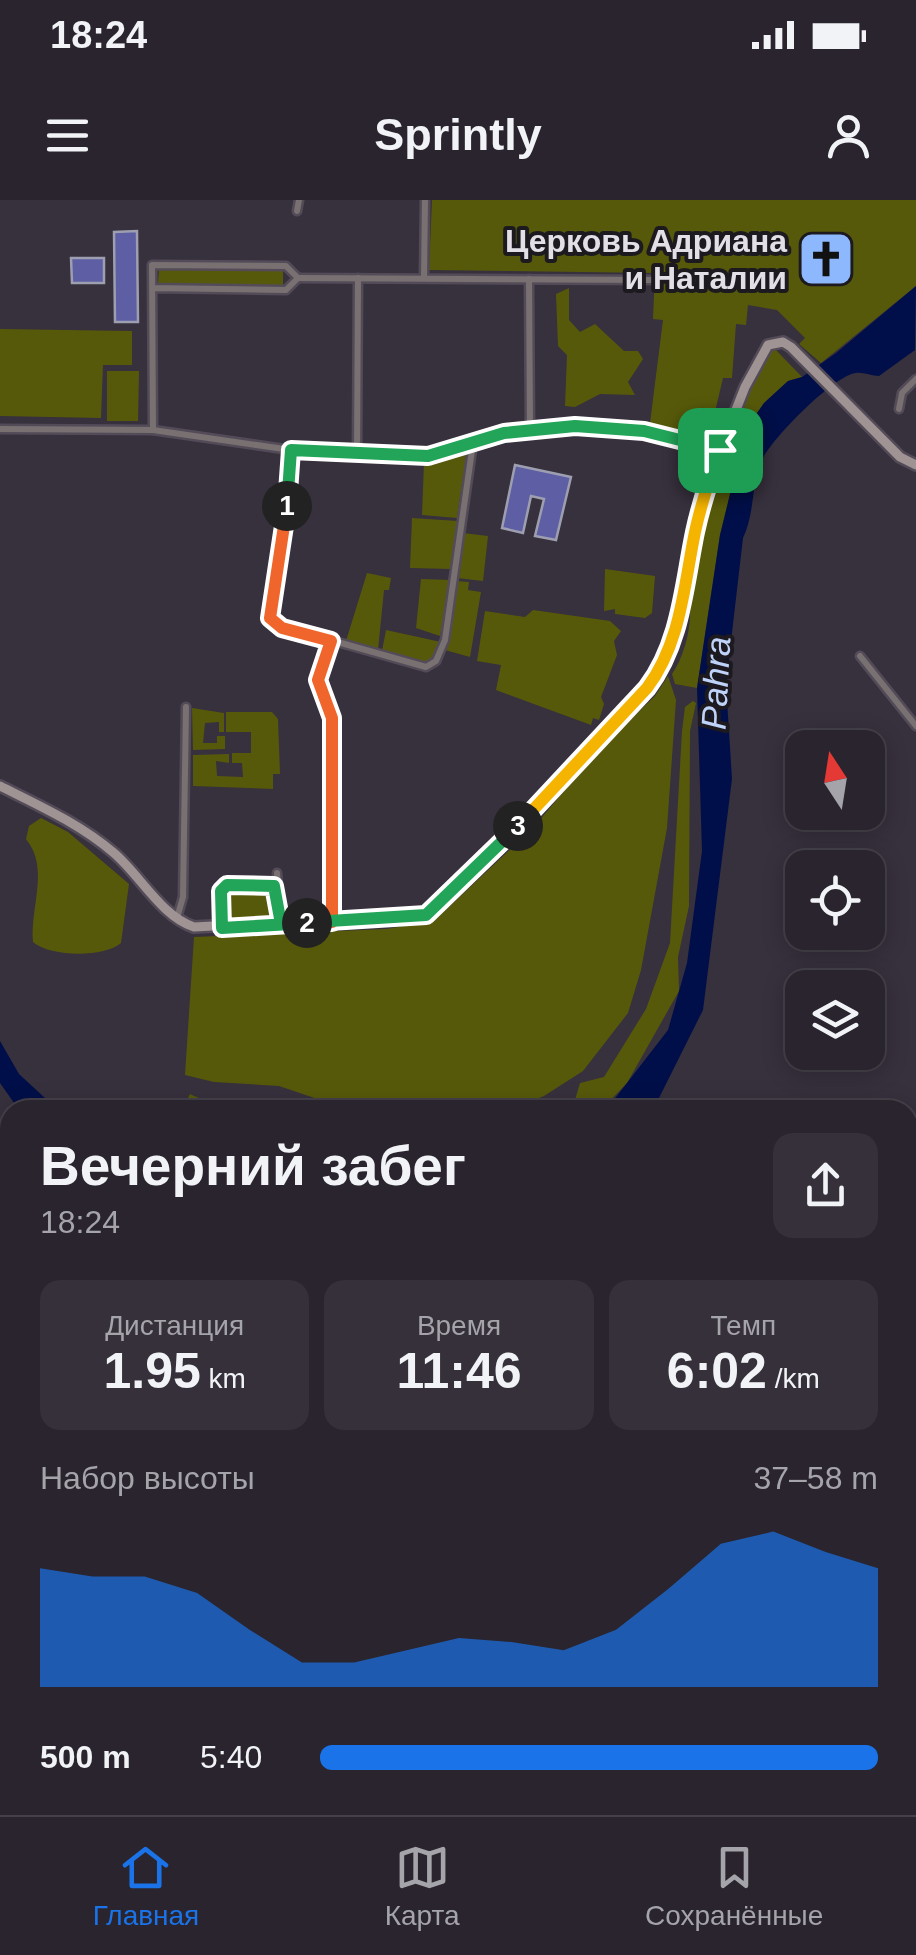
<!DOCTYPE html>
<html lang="ru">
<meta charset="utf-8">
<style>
:root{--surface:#29242e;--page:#35303a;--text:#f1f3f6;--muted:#a5a4aa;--line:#45414a;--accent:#1a73e8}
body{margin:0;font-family:Arial,sans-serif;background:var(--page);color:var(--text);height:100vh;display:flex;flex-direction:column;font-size:38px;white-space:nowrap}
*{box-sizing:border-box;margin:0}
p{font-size:32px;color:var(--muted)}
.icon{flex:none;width:55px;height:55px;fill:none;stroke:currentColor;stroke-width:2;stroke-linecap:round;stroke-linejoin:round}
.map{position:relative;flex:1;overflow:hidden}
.details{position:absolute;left:0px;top:900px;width:918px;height:715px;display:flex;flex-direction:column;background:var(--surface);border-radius:30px 30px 0 0;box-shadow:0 5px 25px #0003,0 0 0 2px var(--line)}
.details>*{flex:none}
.needle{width:65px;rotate:348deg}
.buttons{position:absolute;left:785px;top:530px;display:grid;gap:20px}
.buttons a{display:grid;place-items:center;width:100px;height:100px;border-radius:20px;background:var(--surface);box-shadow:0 5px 25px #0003,0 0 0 2px var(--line);font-size:50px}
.pin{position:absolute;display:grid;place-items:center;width:85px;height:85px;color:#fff;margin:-42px;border-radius:20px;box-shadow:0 5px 15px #0006}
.km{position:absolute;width:50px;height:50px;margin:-25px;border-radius:50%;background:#222;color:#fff;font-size:28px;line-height:50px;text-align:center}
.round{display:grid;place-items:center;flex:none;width:105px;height:105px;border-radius:20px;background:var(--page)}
.head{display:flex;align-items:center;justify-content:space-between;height:170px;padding:0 40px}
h1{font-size:55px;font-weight:600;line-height:75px}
.stats{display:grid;grid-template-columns:repeat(3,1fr);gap:15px;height:170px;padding:10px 40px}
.stats div{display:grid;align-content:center;border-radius:20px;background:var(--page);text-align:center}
.stats b{font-size:50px;font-weight:600}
.stats small{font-size:28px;font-weight:400}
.stats p{font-size:28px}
.chart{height:280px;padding:20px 40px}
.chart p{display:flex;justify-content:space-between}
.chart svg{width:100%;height:180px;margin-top:10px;fill:var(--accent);opacity:.7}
ul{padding:0 40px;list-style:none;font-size:32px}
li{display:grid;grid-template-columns:160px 120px 1fr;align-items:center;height:75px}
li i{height:25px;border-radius:12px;background:var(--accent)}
.status{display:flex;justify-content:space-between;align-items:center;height:70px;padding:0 50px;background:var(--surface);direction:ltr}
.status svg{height:28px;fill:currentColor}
header{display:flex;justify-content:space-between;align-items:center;height:130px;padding:0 40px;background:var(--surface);font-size:45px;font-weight:600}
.dock{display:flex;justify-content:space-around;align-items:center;height:140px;border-top:2px solid var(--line);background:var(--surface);font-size:28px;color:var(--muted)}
.dock a{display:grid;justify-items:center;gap:5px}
.dock .current{color:var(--accent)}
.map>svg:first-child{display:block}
</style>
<div class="status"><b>18:24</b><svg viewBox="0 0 49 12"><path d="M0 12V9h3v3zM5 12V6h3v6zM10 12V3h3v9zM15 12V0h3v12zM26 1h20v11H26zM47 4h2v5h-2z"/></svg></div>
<header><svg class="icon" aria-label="menu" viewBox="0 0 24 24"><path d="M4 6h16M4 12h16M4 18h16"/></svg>Sprintly<svg class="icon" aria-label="person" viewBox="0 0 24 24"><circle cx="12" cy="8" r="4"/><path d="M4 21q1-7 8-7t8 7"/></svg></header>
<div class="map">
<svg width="916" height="1615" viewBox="0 0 916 1615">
<rect width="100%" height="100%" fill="#37303d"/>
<g fill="#57590a">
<polygon points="432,0 916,0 916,86 821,163 799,144 805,138 777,110 748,105 746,125 736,124 732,178 723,178 709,237 650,223 663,120 653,119 655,73 429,70"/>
<polygon points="159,69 283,71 283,86 158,84"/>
<polygon points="569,88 569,120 580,132 595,124 624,151 638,151 643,159 628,182 635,195 600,194 575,207 565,206 567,155 558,146 556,94"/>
<polygon points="0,129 132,131 132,165 103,165 101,218 0,216"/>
<path d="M764,149H775L802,177L788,181L764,203L746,229L720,335L697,488L675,484L672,474C687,452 697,410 684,386L713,268Z"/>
<polygon points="107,171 139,171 138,221 107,221"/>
<polygon points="467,250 457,318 422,315 424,262"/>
<polygon points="412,318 458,321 451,369 410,368"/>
<polygon points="463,333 488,336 483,381 457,378"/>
<polygon points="605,369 655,376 652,413 645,418 615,414 615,409 604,411"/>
<polygon points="367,373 391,378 389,390 384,390 378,450 346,441"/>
<polygon points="421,379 451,380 440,436 416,428"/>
<polygon points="456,381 469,382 468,390 481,392 470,457 445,450"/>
<polygon points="533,410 610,421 621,431 614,441 617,455 601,497 604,504 599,520 593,518 591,525 496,490 501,465 477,461 485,411 525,417"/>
<polygon points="386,430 441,442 434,460 426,464 382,451"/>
<polygon points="668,476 676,500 667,628 641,770 628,813 583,871 544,896 509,910 350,910 279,886 214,882 185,875 194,737 386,729 434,721 533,628 597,552 655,496"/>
<polygon points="693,501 696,503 690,531 689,706 678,757 679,791 627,883 601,910 562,910 575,900 580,883 604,877 646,809 670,743 682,531 685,507"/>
<polygon points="192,508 224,513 224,532 219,532 219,522 205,523 203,543 217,543 217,536 225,536 225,549 193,550"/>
<polygon points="226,512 272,512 278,519 280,574 273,574 273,589 193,586 193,555 229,554 229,563 216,561 217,576 243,577 242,563 232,563 232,553 251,553 251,532 226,532"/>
<path d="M41,618L68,632L129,684L121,743C104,758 50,757 33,742C30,706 50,669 26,639L29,626Z"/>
<polygon points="274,686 275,720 226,722 223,688"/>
<path d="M190,894C217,910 260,889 296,910H182Z"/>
</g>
<g fill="#000f49">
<path d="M916,86L915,150L879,176C872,176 863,172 856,173C834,175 769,241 761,262C751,286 755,313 743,338L726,484L732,579L703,810L653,910H606L668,830L687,763L702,651L697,488L720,335L746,229L764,203L788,181L802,177L836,153Z"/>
<polygon points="0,841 19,874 58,910 19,910 0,883"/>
</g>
<g fill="#5e5ea5" stroke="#9d9eaf" stroke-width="2.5">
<polygon points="137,31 138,122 115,122 114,32"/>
<polygon points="71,58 104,58 104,83 72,83"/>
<polygon points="515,265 571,277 556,340 535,336 544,299 531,296 523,333 502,328"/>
</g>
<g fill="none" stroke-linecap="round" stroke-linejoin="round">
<g stroke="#534c58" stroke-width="11">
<g id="minor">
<polyline points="297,11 299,0"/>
<polyline points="298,78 653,80"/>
<polyline points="424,78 425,0"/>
<polyline points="529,79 530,229"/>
<polyline points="152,88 286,90 298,78 286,66 152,65 153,230"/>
<polyline points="899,209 902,193 916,179"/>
<polyline points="0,229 153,230 291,250 429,256 504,233 594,226 659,234 719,250"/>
<polyline points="291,250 286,325 271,410 274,424 426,467 436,461 445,440 473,243"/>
<polyline points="357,254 358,78"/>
<polyline points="331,441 318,481 332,518 333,721"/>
<polyline points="860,456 916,526"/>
<polyline points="277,673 281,724"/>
<polyline points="177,718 183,697 186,507"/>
<polyline points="222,728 221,691 227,685 269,684 277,691"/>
<polyline points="0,973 10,973"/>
<polyline points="908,980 916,989"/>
<polyline points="908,1057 916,1056"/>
<polyline points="0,1064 10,1168"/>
<polyline points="0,1182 10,1180"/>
<polyline points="69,1615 74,1605"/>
</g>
</g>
<g stroke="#534c58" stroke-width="12">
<g id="tertiary">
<polyline points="908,1286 916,1279"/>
<polyline points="0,1501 10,1504"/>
<polyline points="633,1605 641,1615"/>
</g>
</g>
<g stroke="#534c58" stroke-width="14">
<path id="secondary" d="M0,586C40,606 80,624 114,653C140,675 161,716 194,727L426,715L443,703L597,543L662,465L673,440L697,324L713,268L745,187L768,145L783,142L791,147L900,257L916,265"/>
</g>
<use href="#minor" stroke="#797071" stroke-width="6"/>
<use href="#tertiary" stroke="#797071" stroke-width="8"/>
<use href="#secondary" stroke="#a09393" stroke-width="9"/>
</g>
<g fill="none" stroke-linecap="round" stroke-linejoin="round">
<g stroke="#fff" stroke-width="20">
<polyline id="split-1" points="287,306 291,250 428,256 504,233 575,226 644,231 720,250"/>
</g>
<g stroke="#fff" stroke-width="20">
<polyline id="split-2" points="287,306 270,418 282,428 331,441 318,480 332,518 332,722 307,723"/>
</g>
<g stroke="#fff" stroke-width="20">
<polyline id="split-3" points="307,723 222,728 221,691 227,685 274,686 281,724 426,715 518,626"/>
</g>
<g stroke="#fff" stroke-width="20">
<path id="split-4" d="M518,626L647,488C681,443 684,385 695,332C701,304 710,277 720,250"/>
</g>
<use href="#split-1" stroke="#22a559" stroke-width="12"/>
<use href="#split-2" stroke="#f0652b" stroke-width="12"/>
<use href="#split-3" stroke="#22a559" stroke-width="12"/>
<use href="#split-4" stroke="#f5b400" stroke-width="12"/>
</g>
<defs>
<g id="church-square" transform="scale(2.875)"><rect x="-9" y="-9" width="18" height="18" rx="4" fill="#8eb8fd" stroke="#1c191f"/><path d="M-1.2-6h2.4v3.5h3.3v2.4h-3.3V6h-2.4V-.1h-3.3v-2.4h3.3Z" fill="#111"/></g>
</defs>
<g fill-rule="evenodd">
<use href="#church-square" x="826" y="59"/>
</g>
<g text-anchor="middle" stroke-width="8" stroke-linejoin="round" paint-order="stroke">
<g font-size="32" font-weight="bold" fill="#e3dfe7" stroke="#1c191f" text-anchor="end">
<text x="787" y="52">Церковь Адриана<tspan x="787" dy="37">и Наталии</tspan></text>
</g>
<g font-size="35" font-style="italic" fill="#bfd2f7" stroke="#1c191f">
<text transform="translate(716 483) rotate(-87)" y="12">Pahra</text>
</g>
</g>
</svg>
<div class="buttons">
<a><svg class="needle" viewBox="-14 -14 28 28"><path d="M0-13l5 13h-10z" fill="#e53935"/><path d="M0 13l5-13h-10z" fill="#a5a4aa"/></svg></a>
<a><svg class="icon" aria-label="locate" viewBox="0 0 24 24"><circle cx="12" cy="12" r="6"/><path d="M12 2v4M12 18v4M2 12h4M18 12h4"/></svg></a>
<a><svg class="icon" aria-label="layers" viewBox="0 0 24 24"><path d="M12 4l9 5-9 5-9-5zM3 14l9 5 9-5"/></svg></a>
</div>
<div class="pin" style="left:720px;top:250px;background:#1e9e55"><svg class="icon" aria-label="arrive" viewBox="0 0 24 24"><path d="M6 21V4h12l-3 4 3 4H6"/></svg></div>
<b class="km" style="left:287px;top:306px">1</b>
<b class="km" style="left:307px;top:723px">2</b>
<b class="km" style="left:518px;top:626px">3</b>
<section class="details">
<div class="head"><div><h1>Вечерний забег</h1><p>18:24</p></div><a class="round"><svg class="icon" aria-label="share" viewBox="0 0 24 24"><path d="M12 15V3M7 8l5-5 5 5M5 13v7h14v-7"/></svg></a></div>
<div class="stats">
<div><p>Дистанция</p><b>1.95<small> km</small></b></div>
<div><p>Время</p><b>11:46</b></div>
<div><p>Темп</p><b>6:02<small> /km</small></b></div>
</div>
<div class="chart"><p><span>Набор высоты</span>37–58 m</p>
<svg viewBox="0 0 160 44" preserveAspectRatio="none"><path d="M0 44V15L10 17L20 17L30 21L40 30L50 38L60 38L70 35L80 32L90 33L100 35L110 30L120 20L130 9L140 6L150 11L160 15V44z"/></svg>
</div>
<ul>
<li><b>500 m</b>5:40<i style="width:100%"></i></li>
</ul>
</section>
</div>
<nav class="dock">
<a class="current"><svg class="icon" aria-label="home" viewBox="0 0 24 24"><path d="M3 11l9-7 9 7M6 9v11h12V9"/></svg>Главная</a>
<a><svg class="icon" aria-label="map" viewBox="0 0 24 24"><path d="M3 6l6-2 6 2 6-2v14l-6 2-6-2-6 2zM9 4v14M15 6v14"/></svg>Карта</a>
<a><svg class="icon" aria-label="saved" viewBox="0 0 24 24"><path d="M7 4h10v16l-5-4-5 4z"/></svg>Сохранённые</a>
</nav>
